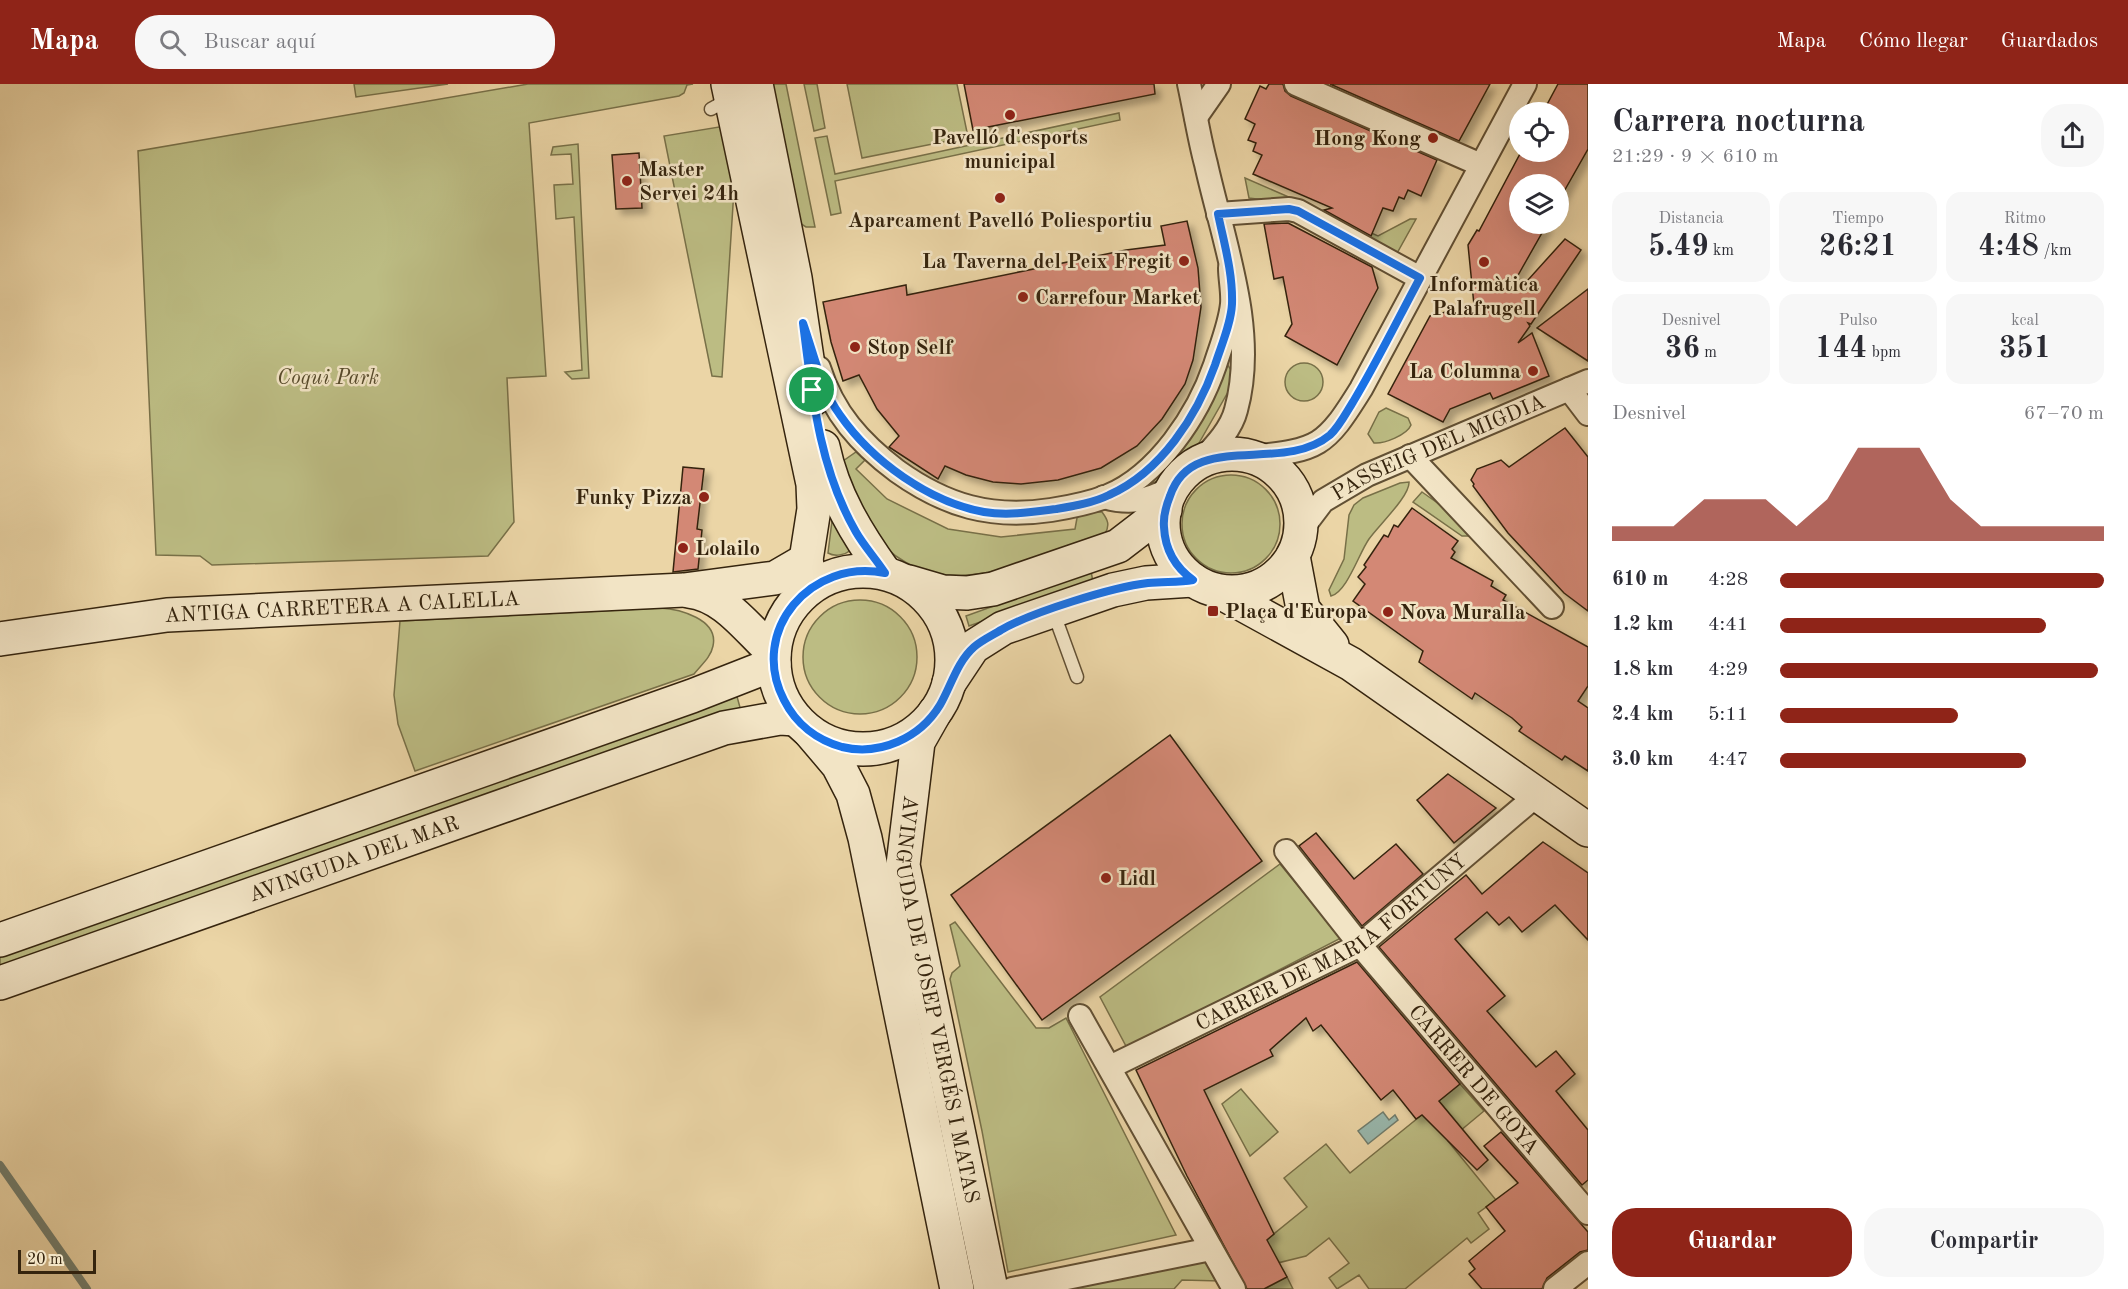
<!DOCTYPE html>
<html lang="es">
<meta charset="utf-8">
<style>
:root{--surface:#fff;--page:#f7f7f7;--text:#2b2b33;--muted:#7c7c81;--accent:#8f2418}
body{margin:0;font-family:"Old Standard TT",serif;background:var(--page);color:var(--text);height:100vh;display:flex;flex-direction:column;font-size:22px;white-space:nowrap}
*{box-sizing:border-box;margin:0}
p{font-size:20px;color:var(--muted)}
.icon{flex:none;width:33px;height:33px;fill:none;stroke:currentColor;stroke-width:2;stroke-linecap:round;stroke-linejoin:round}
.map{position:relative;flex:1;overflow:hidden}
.details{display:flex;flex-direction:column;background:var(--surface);width:540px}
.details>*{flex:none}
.buttons{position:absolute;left:1509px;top:18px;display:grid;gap:12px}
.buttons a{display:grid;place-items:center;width:60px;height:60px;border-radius:50%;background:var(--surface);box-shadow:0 6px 24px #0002;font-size:30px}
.scale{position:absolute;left:18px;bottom:15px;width:78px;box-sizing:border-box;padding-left:6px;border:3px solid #35240e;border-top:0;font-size:16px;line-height:21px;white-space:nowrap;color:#35240e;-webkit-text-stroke:4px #f2e4c5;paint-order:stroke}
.pin{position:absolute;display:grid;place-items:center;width:51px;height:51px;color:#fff;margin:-26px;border:3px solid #fff;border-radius:50%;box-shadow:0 2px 6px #0007}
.round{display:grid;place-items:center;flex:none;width:63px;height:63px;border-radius:24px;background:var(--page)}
.overview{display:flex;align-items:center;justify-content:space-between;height:102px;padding:0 24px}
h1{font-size:33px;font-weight:700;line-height:45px}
.metrics{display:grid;grid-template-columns:repeat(3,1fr);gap:9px;height:102px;padding:6px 24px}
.metrics div{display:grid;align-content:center;border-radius:15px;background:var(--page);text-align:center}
.metrics b{font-size:30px;font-weight:700}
.metrics small{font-size:16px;font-weight:400}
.metrics p{font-size:16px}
.chart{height:168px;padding:12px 24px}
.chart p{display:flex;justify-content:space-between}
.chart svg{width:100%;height:108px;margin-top:6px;fill:var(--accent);opacity:.7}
.cta{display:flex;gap:12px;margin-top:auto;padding:12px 24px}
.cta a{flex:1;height:69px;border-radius:24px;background:var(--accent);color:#fff;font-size:24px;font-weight:700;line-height:69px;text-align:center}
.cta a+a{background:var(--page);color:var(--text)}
ul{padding:0 24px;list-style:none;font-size:20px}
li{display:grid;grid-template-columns:96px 72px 1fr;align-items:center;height:45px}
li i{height:15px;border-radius:8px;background:var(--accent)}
header{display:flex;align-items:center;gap:36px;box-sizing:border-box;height:84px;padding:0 30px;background:var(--accent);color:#fff}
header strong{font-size:28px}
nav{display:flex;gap:33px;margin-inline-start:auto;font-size:21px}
.search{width:420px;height:54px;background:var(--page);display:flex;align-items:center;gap:15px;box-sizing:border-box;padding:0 21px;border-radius:24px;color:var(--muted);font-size:22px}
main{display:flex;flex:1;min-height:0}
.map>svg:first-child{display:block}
</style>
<header>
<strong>Mapa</strong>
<div class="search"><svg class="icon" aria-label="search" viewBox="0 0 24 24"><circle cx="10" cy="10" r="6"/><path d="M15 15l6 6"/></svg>Buscar aquí</div>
<nav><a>Mapa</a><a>Cómo llegar</a><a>Guardados</a></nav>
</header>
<main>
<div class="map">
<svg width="1588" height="1205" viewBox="0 0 1588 1205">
<defs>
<filter id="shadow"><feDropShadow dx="5.5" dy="5.5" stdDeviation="3" flood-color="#0004"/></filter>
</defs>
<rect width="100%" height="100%" fill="#ebd5a6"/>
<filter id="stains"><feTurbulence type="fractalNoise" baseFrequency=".00333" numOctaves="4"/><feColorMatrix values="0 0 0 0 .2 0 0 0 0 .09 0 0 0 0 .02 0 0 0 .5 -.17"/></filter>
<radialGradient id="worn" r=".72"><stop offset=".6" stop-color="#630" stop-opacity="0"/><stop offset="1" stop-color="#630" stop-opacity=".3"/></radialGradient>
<g fill="#bcbc83" stroke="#787048" stroke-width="1.5">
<polygon points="354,0 448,0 356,13"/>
<polygon points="528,0 693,0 687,1 684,9 679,12 529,39 546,292 507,294 514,438 488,472 212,481 200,472 156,471 138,67"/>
<polygon points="768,0 786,0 815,143 806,143 798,138"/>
<polygon points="804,0 817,0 825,44 814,47"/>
<polygon points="847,0 957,0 968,53 862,74"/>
<polygon points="1119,29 1120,36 835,97 841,129 831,131 815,54 827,52 835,90"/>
<polygon points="725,42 735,90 722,293 712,292 664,52"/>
<polygon points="578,60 589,294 572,295 565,288 582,286 574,133 556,135 554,101 573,100 571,70 551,71 553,63"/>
<polygon points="1245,94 1378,152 1410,135 1416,135 1396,171 1295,120 1249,114"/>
<circle cx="1304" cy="298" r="19"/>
<polygon points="1227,280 1233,289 1232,301 1199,359 1176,376 1155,400 1149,405 1133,403 1196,346 1209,325"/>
<path d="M1386,324L1408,334L1411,341C1407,351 1384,360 1374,359L1368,350L1379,328Z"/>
<path d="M856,368L865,376L856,385L887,415L948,445L1001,453L1075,445L1077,434L1085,427L1102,428C1108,436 1110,441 1105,450C1024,477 930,532 867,442C855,425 850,397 843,377Z"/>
<circle cx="1231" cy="440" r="49"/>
<path d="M1409,398C1410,412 1378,442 1369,455C1359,469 1347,508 1331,512L1329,506L1344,475L1349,431L1354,421L1363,414L1400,399Z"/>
<polygon points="1422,408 1449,427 1471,449 1470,452 1462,452 1413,418"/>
<path d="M832,437L836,439L851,466C845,471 835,473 828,469Z"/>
<polygon points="1091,487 1093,498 969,542 966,532"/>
<circle cx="860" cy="573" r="57"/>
<path d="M660,524C679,525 719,535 713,562C711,573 701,581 694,590L415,687L398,640L394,611L400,537Z"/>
<polygon points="736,609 741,627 0,883 0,867"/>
<polygon points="1280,780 1341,854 1127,964 1100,913"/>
<polygon points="955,838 1036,944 1049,944 1066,934 1176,1151 1008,1188 982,1047 950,895 952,889 960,882 950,841"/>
<polygon points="1460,1000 1484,1027 1448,1057 1496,1116 1478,1129 1489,1145 1471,1159 1467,1154 1405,1205 1369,1205 1359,1191 1337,1205 1329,1194 1349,1179 1329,1154 1306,1172 1237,1189 1233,1183 1307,1123 1284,1094 1326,1060 1350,1089"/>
<polygon points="1241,1005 1278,1048 1250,1072 1222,1020"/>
<polygon points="1205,1176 1220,1197 1182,1196 1174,1205 1071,1205"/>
<polygon points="1287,1193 1293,1205 1264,1205"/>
</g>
<polygon fill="#99b8ad" stroke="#717d6d" stroke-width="1.5" points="1383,1028 1389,1036 1395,1031 1398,1036 1368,1060 1358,1047"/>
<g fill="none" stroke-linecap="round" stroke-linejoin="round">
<polyline stroke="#717d6d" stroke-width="8" points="0,1081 87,1205"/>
</g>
<g fill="#d38875" stroke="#35240e" stroke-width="1.5" filter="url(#shadow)">
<polygon points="964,0 1154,0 1155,10 973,46"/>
<polygon points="1269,0 1283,0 1285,7 1291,12 1437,76 1421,112 1408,106 1404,115 1399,113 1393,127 1383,124 1371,152 1324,126 1332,124 1253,90 1262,71 1253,67 1256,59 1248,56 1255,40 1245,35 1260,2 1266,5"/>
<polygon points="1330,0 1490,0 1459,57"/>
<polygon points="1558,0 1588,0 1588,65 1558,118 1558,100 1520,100 1520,140 1547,140 1512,202 1518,207 1565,155 1581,166 1531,240 1528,239 1530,242 1518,259 1532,249 1549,292 1493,315 1490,309 1450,325 1443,338 1388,310 1430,232 1474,221 1468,161 1477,146 1479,147 1521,68 1558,68 1558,28 1543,28"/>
<polygon points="639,69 642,124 616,125 612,71"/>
<polygon points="1187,137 1198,184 1201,223 1193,276 1185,300 1162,335 1137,362 1101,384 1058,396 1021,400 993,398 966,391 945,382 938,395 889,363 899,352 877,325 859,291 843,297 831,258 823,218 906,201 907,211 1126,166 1165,161 1161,142"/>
<polygon points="1288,139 1372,183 1378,204 1337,281 1285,252 1292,240 1283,193 1274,195 1264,140"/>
<polygon points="1588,205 1588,277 1537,244"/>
<polygon points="1565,344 1588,373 1588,527 1564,509 1508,449 1473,402 1474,400 1471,396 1477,385 1501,376 1509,383"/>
<polygon points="683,383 704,385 697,445 702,446 698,485 673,488"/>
<polygon points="1412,424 1458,457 1452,465 1455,468 1451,474 1493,497 1491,502 1506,511 1503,516 1588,563 1588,602 1578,617 1588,624 1588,687 1565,672 1562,676 1519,647 1522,643 1512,634 1475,609 1472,615 1419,578 1423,567 1353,517 1365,500 1358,493 1366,483 1364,481 1384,451 1388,453 1394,441 1398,443"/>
<polygon points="1170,651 1262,777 1042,936 951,811"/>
<polygon points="1448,690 1496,724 1454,759 1417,716"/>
<polygon points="1316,749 1354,795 1396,760 1423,790 1362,842 1299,762"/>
<polygon points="1543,758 1588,789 1588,856 1555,821 1522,848 1509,833 1499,841 1487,828 1455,855 1505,912 1487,927 1536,983 1556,967 1575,990 1556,1007 1588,1046 1588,1096 1582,1101 1379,863 1466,791 1482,810"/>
<polygon points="1357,878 1460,1000 1439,1017 1488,1076 1477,1086 1422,1031 1416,1035 1393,1006 1381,1016 1321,941 1313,947 1306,934 1270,966 1273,972 1204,1006 1274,1150 1267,1156 1287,1193 1264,1205 1247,1205 1187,1092 1136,986"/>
<polygon points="1501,1048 1588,1148 1588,1166 1580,1168 1547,1194 1542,1205 1482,1205 1469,1190 1475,1185 1469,1177 1505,1147 1486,1123 1518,1099 1484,1062"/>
</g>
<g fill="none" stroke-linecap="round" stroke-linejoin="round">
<g stroke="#625034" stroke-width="15">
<g id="lane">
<polyline points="711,25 720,20 725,13"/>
<polyline points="1053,527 1077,593"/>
</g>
</g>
<g stroke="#625034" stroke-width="26">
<g id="street">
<path d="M1189,0C1195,27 1199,54 1206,80C1223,157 1258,247 1236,326C1231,346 1214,363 1200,378"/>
<polyline points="1296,0 1481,81"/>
<polyline points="1196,33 1219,0"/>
<polyline points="1218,130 1289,125 1298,127 1420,194"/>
<path d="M819,284C833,329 860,359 897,387C946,422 991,435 1051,426C1070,423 1090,419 1108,412C1158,391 1198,331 1215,281C1221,262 1230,240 1232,220C1233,208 1230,195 1230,184"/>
<polyline points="1569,305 1588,330"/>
<polyline points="1410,372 1552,523"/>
<path d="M1251,373C1319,366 1325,363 1361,305L1525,0"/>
<path d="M1104,413C1131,421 1148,416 1172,404"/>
<path id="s1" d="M1301,446L1323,417L1367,391L1588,297"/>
<path id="s2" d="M1286,767L1360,861L1588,1129"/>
<polyline points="1080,932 1234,1205"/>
<path id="s3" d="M1110,983L1360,861L1537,711"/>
<polyline points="1012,1205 1211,1165"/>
<polyline points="1555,1205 1588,1179"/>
</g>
</g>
<g stroke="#35240e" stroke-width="36">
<g id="secondary">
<polyline points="728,0 813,400 814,425 806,476 810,498"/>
<polyline points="756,0 795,194 813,315"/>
<path d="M823,363C833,411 857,450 885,489"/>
<circle cx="1232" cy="439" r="69"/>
<polyline points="1293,472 1303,525 1332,561"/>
<circle cx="863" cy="576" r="89"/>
<polyline points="909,498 943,508 967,509 993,505 1118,462 1165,426"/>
<path d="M689,507C725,511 748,546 774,569"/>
<polyline points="1220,508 1351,580 1588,746"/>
<path id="s4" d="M0,555L167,531L684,506L775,494L806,476"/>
<polyline points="949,599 973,563 1003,544 1113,506 1146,499 1193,496"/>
<path id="s5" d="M935,628L918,658L903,781L991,1205"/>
<polyline points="810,648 838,681 853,710 865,754 957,1205"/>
<polyline points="0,856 692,612 774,580"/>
<path id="s6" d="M0,899L724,644L780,634L796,635"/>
</g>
</g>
<use href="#lane" stroke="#f2e4c5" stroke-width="12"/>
<use href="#street" stroke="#f2e4c5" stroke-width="22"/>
<use href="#secondary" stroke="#f2e4c5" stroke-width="33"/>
</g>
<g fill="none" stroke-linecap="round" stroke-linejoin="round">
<g stroke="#fff" stroke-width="12">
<path id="route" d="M1289,125L1298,127L1420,194C1398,235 1377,278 1353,318C1346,329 1339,343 1330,351C1282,391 1192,345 1170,412C1166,422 1163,432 1164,443C1165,465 1175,483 1193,496C1178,499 1163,497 1148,499C1113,503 1032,528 1001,546C993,551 982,556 974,563C957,578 951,602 940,621C920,654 880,672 842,663C817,656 796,640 784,616C748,546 812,474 885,489C876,475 864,462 856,448C819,384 812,310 803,239C814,270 821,305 840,331C872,377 929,418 984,428C1008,432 1033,428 1056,425C1074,422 1093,419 1109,411C1161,388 1197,332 1215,281C1221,262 1231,240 1232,220C1233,189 1224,159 1218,130Z"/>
</g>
<use href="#route" stroke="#1a73e8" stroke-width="8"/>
</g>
<g fill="#8f2418" stroke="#f2e4c5" stroke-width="2">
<circle cx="1010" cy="31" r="6"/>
<circle cx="1433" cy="54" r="6"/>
<circle cx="627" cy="97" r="6"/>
<circle cx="1000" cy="114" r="6"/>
<circle cx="1184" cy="177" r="6"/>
<circle cx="1484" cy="178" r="6"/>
<circle cx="1023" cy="213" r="6"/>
<circle cx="855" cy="263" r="6"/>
<circle cx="1533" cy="287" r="6"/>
<circle cx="704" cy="413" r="6"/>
<circle cx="683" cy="464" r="6"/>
<rect x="1207" y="521" width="12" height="12" rx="3"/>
<circle cx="1388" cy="528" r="6"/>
<circle cx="1106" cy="794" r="6"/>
</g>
<g text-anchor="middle" stroke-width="5" stroke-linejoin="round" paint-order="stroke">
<g font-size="21" font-weight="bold" fill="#35240e" stroke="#f2e4c5" text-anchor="start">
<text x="1010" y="60" text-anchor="middle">Pavelló d'esports<tspan x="1010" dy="24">municipal</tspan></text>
<text x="1421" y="61" text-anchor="end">Hong Kong</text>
<text x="639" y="92">Master<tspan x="639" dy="24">Servei 24h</tspan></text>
<text x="1000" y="143" text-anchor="middle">Aparcament Pavelló Poliesportiu</text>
<text x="1172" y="184" text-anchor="end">La Taverna del Peix Fregit</text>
<text x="1484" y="207" text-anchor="middle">Informàtica<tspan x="1484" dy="24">Palafrugell</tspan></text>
<text x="1035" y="220">Carrefour Market</text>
<text x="867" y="270">Stop Self</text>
<text x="1521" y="294" text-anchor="end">La Columna</text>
<text x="692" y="420" text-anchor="end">Funky Pizza</text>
<text x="695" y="471">Lolailo</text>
<text x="1225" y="534">Plaça d'Europa</text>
<text x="1400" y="535">Nova Muralla</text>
<text x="1118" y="801">Lidl</text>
</g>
<g font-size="21" font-style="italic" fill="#574a2b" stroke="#f2e4c5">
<text x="328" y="300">Coqui Park</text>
</g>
<g font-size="21" fill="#35240e" stroke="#f2e4c5">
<text dy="7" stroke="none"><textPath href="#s1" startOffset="164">PASSEIG DEL MIGDIA</textPath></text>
<text dy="7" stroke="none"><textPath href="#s4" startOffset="344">ANTIGA CARRETERA A CALELLA</textPath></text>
<text dy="7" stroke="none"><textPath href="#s6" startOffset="375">AVINGUDA DEL MAR</textPath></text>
<text dy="7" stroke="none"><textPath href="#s3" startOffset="255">CARRER DE MARIÀ FORTUNY</textPath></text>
<text dy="7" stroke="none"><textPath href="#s5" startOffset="296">AVINGUDA DE JOSEP VERGÉS I MATAS</textPath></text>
<text dy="7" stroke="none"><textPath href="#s2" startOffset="296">CARRER DE GOYA</textPath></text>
</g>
</g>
<rect width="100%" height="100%" filter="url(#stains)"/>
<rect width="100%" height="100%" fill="url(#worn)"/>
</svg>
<div class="buttons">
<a><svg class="icon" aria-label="locate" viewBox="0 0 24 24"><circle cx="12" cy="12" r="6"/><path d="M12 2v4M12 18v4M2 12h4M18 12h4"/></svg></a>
<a><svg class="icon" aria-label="layers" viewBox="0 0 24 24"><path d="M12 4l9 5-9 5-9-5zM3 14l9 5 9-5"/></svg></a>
</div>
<div class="scale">20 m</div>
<div class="pin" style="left:812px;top:306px;background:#1e9e55"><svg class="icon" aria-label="arrive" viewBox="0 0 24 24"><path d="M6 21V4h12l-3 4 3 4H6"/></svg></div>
</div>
<section class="details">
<div class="overview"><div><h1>Carrera nocturna</h1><p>21:29 · 9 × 610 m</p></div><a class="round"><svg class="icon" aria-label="share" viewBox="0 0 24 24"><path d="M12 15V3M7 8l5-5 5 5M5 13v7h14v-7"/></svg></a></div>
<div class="metrics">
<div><p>Distancia</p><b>5.49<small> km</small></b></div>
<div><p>Tiempo</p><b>26:21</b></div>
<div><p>Ritmo</p><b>4:48<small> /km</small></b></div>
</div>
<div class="metrics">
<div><p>Desnivel</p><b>36<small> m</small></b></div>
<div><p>Pulso</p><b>144<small> bpm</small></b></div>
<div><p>kcal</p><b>351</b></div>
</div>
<div class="chart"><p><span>Desnivel</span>67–70 m</p>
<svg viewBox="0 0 160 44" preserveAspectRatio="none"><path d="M0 44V38L10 38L20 38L30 27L40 27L50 27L60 38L70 27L80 6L90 6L100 6L110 27L120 38L130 38L140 38L150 38L160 38V44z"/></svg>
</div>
<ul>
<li><b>610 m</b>4:28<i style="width:100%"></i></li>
<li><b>1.2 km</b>4:41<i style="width:82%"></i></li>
<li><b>1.8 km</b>4:29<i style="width:98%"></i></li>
<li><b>2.4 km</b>5:11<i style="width:55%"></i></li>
<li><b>3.0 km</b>4:47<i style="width:76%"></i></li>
</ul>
<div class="cta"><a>Guardar</a><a>Compartir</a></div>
</section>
</main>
